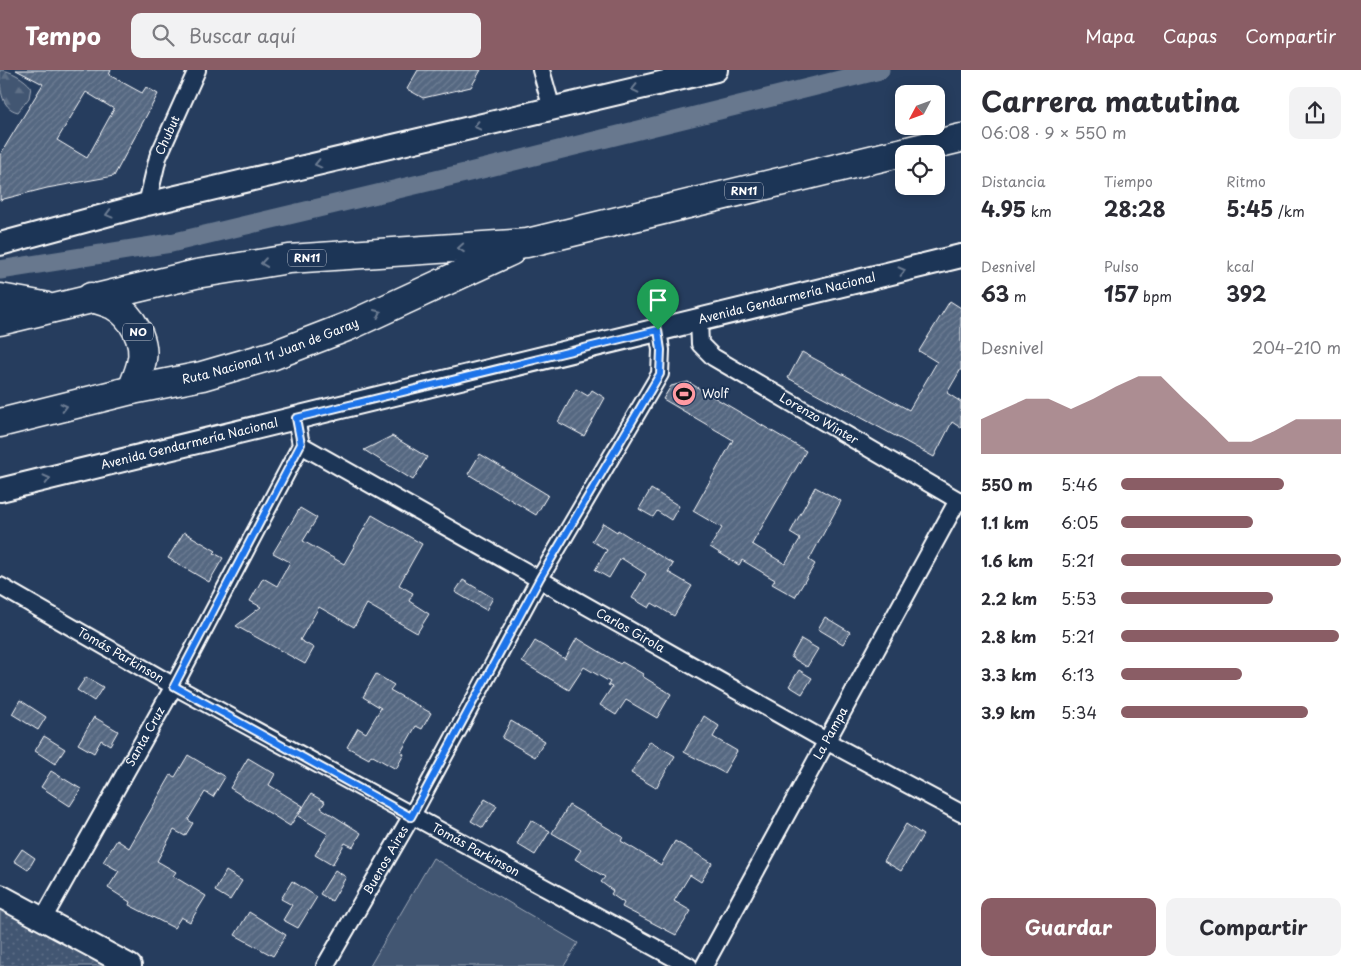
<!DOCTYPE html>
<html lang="es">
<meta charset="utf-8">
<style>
:root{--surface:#fff;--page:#f2f2f3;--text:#2b2b33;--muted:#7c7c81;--accent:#8a5d65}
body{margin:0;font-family:"Playpen Sans",sans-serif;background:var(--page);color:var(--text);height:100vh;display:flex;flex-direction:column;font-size:19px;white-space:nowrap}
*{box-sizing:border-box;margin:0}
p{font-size:16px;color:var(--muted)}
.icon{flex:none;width:28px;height:28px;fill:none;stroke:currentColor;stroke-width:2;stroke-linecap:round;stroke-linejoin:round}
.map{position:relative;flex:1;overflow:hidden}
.details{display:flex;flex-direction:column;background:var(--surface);width:400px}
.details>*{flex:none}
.needle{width:32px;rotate:229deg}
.controls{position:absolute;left:895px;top:15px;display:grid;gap:10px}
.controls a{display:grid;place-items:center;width:50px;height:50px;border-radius:10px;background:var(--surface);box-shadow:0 2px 12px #0003;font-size:25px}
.pin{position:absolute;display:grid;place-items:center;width:42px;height:42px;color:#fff;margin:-51px -21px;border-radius:50% 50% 50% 0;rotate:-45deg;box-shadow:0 0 5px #0007}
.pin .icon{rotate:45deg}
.round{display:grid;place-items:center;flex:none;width:52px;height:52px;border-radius:10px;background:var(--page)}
.summary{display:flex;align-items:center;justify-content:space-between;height:85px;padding:0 20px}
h1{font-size:28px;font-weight:700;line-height:38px}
.stats{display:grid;grid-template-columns:repeat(3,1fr);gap:8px;height:85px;padding:5px 20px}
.stats div{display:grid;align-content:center}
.stats b{font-size:21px;font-weight:700}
.stats small{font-size:14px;font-weight:400}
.stats p{font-size:14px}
.chart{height:140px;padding:10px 20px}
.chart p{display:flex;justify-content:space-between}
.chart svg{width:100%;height:90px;margin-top:5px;fill:var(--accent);opacity:.7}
.cta{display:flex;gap:10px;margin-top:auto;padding:10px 20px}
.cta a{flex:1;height:58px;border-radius:10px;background:var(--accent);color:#fff;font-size:20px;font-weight:700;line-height:58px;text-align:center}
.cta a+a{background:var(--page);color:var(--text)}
ul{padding:0 20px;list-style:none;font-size:16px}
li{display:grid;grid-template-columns:80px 60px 1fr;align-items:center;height:38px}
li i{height:12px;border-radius:6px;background:var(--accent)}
header{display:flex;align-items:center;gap:30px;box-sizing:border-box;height:70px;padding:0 25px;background:var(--accent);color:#fff}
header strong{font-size:24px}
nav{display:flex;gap:28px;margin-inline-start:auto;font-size:18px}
.search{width:350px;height:45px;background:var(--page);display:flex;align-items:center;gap:12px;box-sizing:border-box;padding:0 18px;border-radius:10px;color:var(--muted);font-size:19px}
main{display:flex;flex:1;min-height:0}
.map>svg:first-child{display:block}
</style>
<header>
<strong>Tempo</strong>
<div class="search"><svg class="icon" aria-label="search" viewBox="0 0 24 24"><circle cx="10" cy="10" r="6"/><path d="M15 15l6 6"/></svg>Buscar aquí</div>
<nav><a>Mapa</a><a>Capas</a><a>Compartir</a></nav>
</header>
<main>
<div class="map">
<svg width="961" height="896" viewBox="0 0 961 896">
<defs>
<pattern id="grass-dots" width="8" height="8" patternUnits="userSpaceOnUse" patternTransform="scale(1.25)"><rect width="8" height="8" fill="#425672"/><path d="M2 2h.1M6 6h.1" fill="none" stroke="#5e6f87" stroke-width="1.8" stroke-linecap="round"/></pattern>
<pattern id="forest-firs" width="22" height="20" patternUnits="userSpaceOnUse" patternTransform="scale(1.25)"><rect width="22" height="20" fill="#425672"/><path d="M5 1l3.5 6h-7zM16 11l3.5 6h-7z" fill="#5e6f87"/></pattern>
<pattern id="building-hatch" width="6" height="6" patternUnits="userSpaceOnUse" patternTransform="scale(1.25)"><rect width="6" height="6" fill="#556781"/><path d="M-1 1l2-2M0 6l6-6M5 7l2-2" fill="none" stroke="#6e7e94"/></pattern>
</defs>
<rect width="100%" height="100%" fill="#263d5e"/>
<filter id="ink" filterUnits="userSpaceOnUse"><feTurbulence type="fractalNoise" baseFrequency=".02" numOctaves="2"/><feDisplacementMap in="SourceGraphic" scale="10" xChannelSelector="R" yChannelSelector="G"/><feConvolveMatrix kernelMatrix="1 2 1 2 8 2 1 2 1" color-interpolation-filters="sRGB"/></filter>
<g filter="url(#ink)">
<polygon fill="url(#grass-dots)" stroke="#a0aab8" points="0,836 104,896 0,896"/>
<path fill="url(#forest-firs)" stroke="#a0aab8" d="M0,0C10,0 25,9 31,17L29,28L18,42C0,38 0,17 0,0Z"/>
<polygon fill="#425672" stroke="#a0aab8" points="433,788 578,873 564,896 370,896"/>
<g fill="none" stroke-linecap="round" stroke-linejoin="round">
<polyline stroke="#67788e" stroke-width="19" points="0,200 171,173 486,98 880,0"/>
</g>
<g fill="url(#building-hatch)" stroke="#fff" fill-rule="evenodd">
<path d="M16,0H111L109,5L142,23L146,17L158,24L114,106L47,118L0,130V85L43,14ZM86,22L114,39L87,88L57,70Z"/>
<polygon points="418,0 481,0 471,17 423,28 407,19"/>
<polygon points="950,231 961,238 961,299 947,323 961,332 961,358 952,352 934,387 788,308 802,282 909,340 937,292 919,281"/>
<polygon points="688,312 806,381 752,474 785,494 800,469 790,463 815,417 841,431 809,490 815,494 795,527 772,514 775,510 742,490 739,495 710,477 722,458 693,441 733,370 663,329 671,316"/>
<polygon points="576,319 588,326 592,320 605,328 584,366 558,352"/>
<polygon points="392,366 427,387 413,410 364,380"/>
<polygon points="480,384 548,425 536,445 468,404"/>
<polygon points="651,419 679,436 671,450 657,441 653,447 639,439"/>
<polygon points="300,438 317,448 303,471 344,494 372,445 422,474 399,515 413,523 409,531 429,544 417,563 367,534 354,557 319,537 300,570 314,578 305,594 236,556 261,537 250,531 263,508 277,516 290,492 273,483"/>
<polygon points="603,453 617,462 618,460 673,494 668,502 692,516 674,546 652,533 649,538 632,528 646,504 621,488 609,508 595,500 607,480 592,471"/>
<polygon points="184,462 216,481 214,483 223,488 209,512 168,488"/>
<polygon points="463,510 493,528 486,540 455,522"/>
<polygon points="825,547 850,562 843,574 818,559"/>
<polygon points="577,568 620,594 622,592 643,604 642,606 671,624 657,648 626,630 616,645 600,635 612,617 608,615 610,612 584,597 569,620 522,592 535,571 565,589"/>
<polygon points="801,569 818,579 807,597 791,587"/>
<polygon points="799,600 812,608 802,624 789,616"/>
<polygon points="376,604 394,615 390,620 431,643 422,659 416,656 401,682 404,684 396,699 371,685 369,689 347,677 358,658 366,663 381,638 363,627"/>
<polygon points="86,607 103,617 94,631 77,620"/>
<polygon points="20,630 46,647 38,660 12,644"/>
<polygon points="704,646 719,656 713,667 737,681 724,703 684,682"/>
<polygon points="94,647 118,661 110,675 101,670 94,683 78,674"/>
<polygon points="511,651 545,671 535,687 502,668"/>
<polygon points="44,666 65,679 55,694 35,681"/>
<polygon points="650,671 675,686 656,718 631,703"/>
<polygon points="188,685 225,707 213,727 205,722 188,750 193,753 185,766 174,760 157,791 176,802 173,806 206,826 190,852 181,847 174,858 129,835 130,832 108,818 119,801 103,792 117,770 129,778 171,705 175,707"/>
<polygon points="248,688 275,704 269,715 303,736 290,756 230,718"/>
<polygon points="51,701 81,719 70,736 41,717"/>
<polygon points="311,724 325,732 321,738 361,763 353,777 345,773 332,795 315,785 328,764 298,746"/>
<polygon points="485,729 497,736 483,758 471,751"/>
<polygon points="569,735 623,767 621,771 661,795 675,771 712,793 701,812 690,805 674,831 691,841 676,865 622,837 624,833 611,824 613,821 601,812 605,807 575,789 581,780 552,763"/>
<polygon points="531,750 550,761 535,785 517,774"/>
<polygon points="906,754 923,765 901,801 884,791"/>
<polygon points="22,779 35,788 28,800 14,791"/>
<polygon points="335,800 346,807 332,831 320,824"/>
<polygon points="226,801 242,811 230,830 215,821"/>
<polygon points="292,811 317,827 298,858 283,850 292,835 281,829"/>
<polygon points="249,842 286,865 273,886 235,865"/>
</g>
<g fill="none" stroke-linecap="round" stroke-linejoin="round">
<g stroke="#fff" stroke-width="20">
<g id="street">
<polyline points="541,0 552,39"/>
<path id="s1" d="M147,134L158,87L197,0"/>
<path id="s2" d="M699,250L700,274L713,287L961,432"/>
<path id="s3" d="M301,375L828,672L961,743"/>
<path id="s4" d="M0,516L174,616L689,896"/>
<path id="s5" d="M43,849L174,616L301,375L296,348"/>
<path id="s6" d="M325,896L411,747L540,508L660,304L661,280L658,260"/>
<path id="s7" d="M704,896L958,430"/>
</g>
</g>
<g stroke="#fff" stroke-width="26">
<g id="secondary">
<polyline points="0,174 147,134 716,0"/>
<path id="s8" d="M0,420L961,186"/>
<polyline points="0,826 130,896"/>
</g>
</g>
<g stroke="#fff" stroke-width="31">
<g id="highway">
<path d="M91,227C98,230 106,232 113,235C133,246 147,272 141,294C139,303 135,311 132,320"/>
<polyline points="0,228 44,236"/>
<polyline points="0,251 196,204 289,189 527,173 961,68"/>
<path id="s9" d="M0,353L132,320L202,306L274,285L349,256L511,181"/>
</g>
</g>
<use href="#street" stroke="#1d3557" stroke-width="16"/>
<use href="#secondary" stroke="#1d3557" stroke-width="22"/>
<use href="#highway" stroke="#1d3557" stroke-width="28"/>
</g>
<defs><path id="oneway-chevron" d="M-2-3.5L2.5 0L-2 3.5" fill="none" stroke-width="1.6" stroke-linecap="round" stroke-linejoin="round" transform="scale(1.25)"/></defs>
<g stroke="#6c7c92">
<use href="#oneway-chevron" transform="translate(635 19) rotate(167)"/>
<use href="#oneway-chevron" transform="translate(477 56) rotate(167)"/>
<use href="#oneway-chevron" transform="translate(318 94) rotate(167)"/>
<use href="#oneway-chevron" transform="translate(109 144) rotate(165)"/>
<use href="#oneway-chevron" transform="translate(461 178) rotate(176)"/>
<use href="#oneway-chevron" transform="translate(264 193) rotate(172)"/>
<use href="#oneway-chevron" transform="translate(902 201) rotate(-14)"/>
<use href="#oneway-chevron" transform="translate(378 243) rotate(-25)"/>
<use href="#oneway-chevron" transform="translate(64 337) rotate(-14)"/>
<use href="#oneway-chevron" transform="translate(47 409) rotate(-14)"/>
</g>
</g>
<g fill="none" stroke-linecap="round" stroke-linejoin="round" filter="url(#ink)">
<g stroke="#fff" stroke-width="10">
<polygon id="route" points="658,260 661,280 660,304 540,508 411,747 174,616 301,374 296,348"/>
</g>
<use href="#route" stroke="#1a73e8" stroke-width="6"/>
</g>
<defs>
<g id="stadium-disc" transform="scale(1.25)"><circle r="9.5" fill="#ff9aa2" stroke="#1d3557"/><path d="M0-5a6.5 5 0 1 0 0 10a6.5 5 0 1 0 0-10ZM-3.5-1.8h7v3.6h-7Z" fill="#111"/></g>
</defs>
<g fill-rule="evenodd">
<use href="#stadium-disc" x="684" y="324"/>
</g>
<g text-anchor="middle" stroke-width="4" stroke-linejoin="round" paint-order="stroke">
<g fill="#1d3557" stroke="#bbc2cd" stroke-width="1">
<rect x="725" y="112.5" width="38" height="17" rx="4"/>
<rect x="288" y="179.5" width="38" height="17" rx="4"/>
<rect x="123" y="253.5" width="30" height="17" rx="4"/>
</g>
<g font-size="11" font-weight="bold" fill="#fff">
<text x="744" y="125">RN11</text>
<text x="307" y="192">RN11</text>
<text x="138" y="266">NO</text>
</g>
<g font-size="12" fill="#fff" stroke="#1d3557">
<text dy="4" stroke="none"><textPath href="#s1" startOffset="72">Chubut</textPath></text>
<text dy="4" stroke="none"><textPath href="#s8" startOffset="810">Avenida Gendarmería Nacional</textPath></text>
<text dy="4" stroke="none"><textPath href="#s9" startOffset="280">Ruta Nacional 11 Juan de Garay</textPath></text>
<text dy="4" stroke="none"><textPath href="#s2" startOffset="165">Lorenzo Winter</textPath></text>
<text dy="4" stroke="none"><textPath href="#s8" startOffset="195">Avenida Gendarmería Nacional</textPath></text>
<text dy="4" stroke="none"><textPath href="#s3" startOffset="378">Carlos Girola</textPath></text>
<text dy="4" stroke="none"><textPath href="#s4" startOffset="139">Tomás Parkinson</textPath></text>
<text dy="4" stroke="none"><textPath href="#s7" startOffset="265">La Pampa</textPath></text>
<text dy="4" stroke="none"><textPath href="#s5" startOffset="209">Santa Cruz</textPath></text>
<text dy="4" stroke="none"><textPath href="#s4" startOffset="544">Tomás Parkinson</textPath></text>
<text dy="4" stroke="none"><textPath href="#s6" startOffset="122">Buenos Aires</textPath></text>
</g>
<g font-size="12" fill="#fff" stroke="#1d3557" text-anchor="start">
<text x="702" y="328">Wolf</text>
</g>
</g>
</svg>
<div class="controls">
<a><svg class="needle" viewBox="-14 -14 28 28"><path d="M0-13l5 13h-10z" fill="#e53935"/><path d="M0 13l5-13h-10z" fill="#7c7c81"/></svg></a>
<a><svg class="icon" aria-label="locate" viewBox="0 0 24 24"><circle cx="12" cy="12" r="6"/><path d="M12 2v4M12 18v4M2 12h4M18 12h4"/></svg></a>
</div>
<div class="pin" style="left:658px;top:260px;background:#1e9e55"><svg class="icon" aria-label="arrive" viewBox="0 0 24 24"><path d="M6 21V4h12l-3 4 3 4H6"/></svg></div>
</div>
<section class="details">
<div class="summary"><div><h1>Carrera matutina</h1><p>06:08 · 9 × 550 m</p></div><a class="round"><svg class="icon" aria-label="share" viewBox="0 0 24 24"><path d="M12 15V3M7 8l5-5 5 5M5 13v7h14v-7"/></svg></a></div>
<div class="stats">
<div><p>Distancia</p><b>4.95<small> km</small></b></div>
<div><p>Tiempo</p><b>28:28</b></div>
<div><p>Ritmo</p><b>5:45<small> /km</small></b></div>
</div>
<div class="stats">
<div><p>Desnivel</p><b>63<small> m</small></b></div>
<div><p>Pulso</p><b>157<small> bpm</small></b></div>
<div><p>kcal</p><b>392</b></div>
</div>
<div class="chart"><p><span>Desnivel</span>204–210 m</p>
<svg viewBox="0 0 160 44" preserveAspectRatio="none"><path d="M0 44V27L10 22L20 17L30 17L40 22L50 17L60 11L70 6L80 6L90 17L100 27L110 38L120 38L130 33L140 27L150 27L160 27V44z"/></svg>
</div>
<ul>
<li><b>550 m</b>5:46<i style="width:74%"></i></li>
<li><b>1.1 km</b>6:05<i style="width:60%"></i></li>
<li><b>1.6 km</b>5:21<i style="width:100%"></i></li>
<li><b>2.2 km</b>5:53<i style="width:69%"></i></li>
<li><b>2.8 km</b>5:21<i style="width:99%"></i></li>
<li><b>3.3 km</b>6:13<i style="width:55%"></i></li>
<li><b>3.9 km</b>5:34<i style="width:85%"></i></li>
</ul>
<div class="cta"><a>Guardar</a><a>Compartir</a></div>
</section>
</main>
